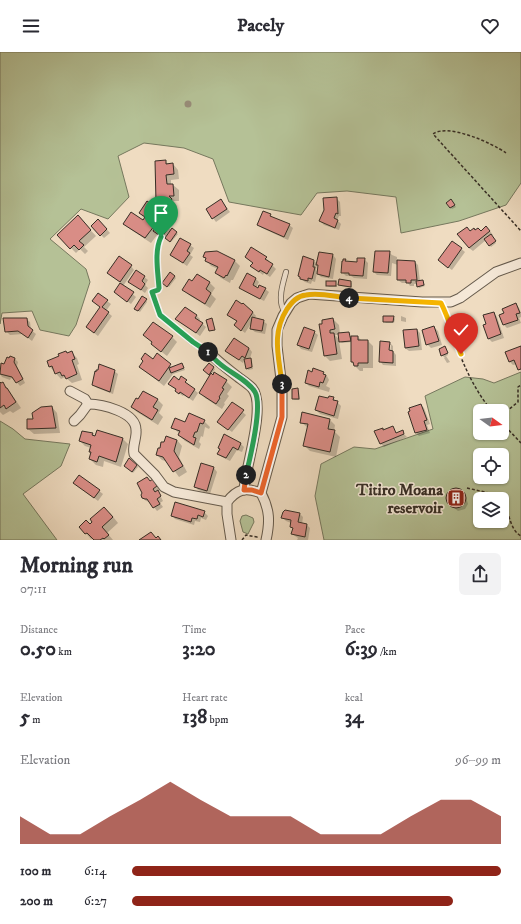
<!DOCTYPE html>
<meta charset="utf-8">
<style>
:root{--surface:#fff;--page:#f2f2f3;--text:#2b2b33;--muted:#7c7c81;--accent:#8f2418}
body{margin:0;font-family:"IM FELL DW Pica",serif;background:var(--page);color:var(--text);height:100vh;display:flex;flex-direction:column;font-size:15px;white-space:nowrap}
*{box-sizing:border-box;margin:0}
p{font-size:13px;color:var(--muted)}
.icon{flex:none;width:22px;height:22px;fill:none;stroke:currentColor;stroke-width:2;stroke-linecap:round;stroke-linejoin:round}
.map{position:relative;height:488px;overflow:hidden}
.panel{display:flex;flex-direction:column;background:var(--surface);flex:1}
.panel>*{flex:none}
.needle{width:26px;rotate:105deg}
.controls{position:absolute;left:473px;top:352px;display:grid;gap:8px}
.controls a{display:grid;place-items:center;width:36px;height:36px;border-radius:6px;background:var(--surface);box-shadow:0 1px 3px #0004;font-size:20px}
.pin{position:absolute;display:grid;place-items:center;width:34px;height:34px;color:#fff;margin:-41px -17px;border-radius:50% 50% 50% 0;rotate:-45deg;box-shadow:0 0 4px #0007}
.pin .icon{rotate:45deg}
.km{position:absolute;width:20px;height:20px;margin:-10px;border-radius:50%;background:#222;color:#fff;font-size:11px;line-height:20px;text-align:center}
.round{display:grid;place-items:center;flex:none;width:42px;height:42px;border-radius:6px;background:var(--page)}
.headline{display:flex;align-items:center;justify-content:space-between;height:68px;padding:0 20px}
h1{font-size:22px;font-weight:700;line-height:30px}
.stats{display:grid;grid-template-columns:repeat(3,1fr);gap:6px;height:68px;padding:4px 20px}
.stats div{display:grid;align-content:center}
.stats b{font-size:20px;font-weight:700}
.stats small{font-size:11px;font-weight:400}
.stats p{font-size:11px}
.chart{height:112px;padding:8px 20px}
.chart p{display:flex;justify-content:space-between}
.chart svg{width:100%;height:72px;margin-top:4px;fill:var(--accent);opacity:.7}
ul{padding:0 20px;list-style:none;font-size:13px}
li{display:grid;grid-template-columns:64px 48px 1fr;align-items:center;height:30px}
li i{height:10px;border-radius:5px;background:var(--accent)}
header{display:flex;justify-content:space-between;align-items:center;height:52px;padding:0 20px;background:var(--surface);font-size:18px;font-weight:700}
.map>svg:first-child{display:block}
</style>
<header><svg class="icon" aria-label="menu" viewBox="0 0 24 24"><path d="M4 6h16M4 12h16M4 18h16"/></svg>Pacely<svg class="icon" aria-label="heart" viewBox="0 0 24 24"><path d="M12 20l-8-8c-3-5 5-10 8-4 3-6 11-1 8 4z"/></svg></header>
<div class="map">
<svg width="521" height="488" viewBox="0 0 521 488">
<rect width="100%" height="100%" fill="#efdcc1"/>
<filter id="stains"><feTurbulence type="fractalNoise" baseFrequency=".005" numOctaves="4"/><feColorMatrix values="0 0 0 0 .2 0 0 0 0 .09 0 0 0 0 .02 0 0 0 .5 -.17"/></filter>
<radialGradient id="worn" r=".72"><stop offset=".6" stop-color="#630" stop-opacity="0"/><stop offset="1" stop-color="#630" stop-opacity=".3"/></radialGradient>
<g fill="#b5c196" stroke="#76785e" fill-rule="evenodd">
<polygon points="0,0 521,0 521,131 506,153 459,169 401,181 396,145 347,139 317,141 301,163 229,150 213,107 184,96 144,91 118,104 129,145 108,167 81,157 50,187 86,217 90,230 76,273 69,284 40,278 32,259 2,261 0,272"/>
<path d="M521,320V488H324L315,444L321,412L354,395L375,397L433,377L425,344L465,325L483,327L494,331ZM480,359H502V381H480ZM480,403H502V425H480ZM480,447H502V469H480Z"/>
<polygon points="0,369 13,377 25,387 70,392 61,414 23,442 57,488 0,488"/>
<polygon points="246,463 253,466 254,470 248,482 243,480 240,469 242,464"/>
</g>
<g fill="#0003" fill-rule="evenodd">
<polygon points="165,109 169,113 173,112 178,118 179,127 171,128 171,133 173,133 179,138 179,149 173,149 177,154 173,161 163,155 157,149"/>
<polygon points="336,146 340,150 341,164 339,164 337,168 341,172 339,178 324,173 320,169"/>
<polygon points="221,148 230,160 216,170 213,166"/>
<polygon points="452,150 456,155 452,157 447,151"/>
<polygon points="140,161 163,162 169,167 164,173 178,182 171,190 157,183 151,191 130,177 125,172 143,170 145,166"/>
<polygon points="270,163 273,166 289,173 293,176 288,188 262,176 258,173"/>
<polygon points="78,165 96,184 84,195 88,199 85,202 80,197 76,201 58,183"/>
<polygon points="102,172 110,181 104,186 101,183"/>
<polygon points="490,179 493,183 491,184 496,191 491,195 486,188 473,199 469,196 471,180"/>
<polygon points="181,187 194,196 190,203 193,205 187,214 171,203"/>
<polygon points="453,190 465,200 452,218 443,212"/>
<polygon points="389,200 392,203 397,205 397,209 415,210 418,213 420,229 423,229 425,234 419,236 417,232 414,232 414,234 410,234 408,231 402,231 398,228 398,213 392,211 391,224 377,223 374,220"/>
<path d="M333,203L336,207L333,227L321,225L317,221L315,230L312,229L311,232L305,230L301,227L304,205L309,206L318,212ZM317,212L319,214L318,220L316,218Z"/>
<polygon points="204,204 235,209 240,214 233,228 231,228 230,231 221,226 216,221 218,217 211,214 206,208 207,207"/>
<polygon points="246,205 266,206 269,209 269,210 276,217 270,225 264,221 263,223 251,214 253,211"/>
<polygon points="364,207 368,211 367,227 354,226 351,224 346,224 342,220 345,208 348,210 358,211"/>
<polygon points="131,214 134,218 123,234 136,245 131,252 115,240 121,231 108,221"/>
<polygon points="137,219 148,228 145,233 148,236 145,241 130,230"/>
<polygon points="247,222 256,227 259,230 256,236 265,237 269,240 264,249 244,239 240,235"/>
<polygon points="197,223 210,231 215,236 211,242 216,247 210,256 189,243 184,237 193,230"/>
<polygon points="174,224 176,226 169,235 165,232"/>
<polygon points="335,230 337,235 329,235 327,233"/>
<polygon points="351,230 352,231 352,236 341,234 339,233"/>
<polygon points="146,248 147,250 140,260 137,258"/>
<polygon points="93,249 107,249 111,252 106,259 112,264 98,284 90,278 100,255"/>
<polygon points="237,250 249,256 256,264 254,267 263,269 267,272 265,282 255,280 251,277 252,270 245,281 235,273 237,270 228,262"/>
<polygon points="516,252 519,256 521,261 521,265 519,266 521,271 507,276 504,273 501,264"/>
<polygon points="186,256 197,264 200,267 199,269 206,275 200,284 180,270"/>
<polygon points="494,261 497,265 504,286 492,290 489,287 487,273"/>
<polygon points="401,264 406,266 406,270 401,269"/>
<polygon points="393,265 395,267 394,271 386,271 384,269"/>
<polygon points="26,267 30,270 31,278 36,282 32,289 23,282 10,283 6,279"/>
<path d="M333,267L339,273L340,282L349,281L351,285H358L362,289H368L373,294V316H363V319H360L355,314L352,310V290L342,291L339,289L342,307L330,309L325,304L320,273ZM335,283H339L340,288Z"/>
<polygon points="434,275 438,279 442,293 431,296 427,292"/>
<polygon points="417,278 420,281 422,298 409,299 405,296"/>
<polygon points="314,280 318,283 312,300 301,297 298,293"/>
<polygon points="172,285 177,290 167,304 158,297"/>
<path d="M390,291L393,294V299L396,303V314L383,313L380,309ZM389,293H391L390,303H388Z"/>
<polygon points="521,295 521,319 517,312 513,313 510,310 506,301"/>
<polygon points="249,296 252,300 250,306 252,308 253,317 248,318 247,316 245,307 243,311 226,299"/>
<polygon points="446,297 448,303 446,304 450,310 447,311 444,306 445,306 442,303"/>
<polygon points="71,300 77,306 79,312 77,313 82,328 72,331 65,325 61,327 50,315 48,310"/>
<polygon points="157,303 173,316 183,314 185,318 173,322 164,334 140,315 153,309"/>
<polygon points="15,307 18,310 17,314 25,331 20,334 15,328 11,326 10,328 2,325 0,322 2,312 4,313"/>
<polygon points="209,312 215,317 211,323 213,324 215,322 226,329 232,335 227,342 229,344 224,351 225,352 222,357 205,346 200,340 211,324 206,320"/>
<polygon points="114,319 118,322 113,342 97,336 93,332"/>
<polygon points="313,321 323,321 327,324 329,328 326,334 330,336 329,340 309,334 306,331"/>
<polygon points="181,326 198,341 193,349 184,343 183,344 180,342 170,332 179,329"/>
<polygon points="0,331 2,331 8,337 21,356 13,361 10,359 3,363 0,360"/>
<polygon points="298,337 299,339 300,348 295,348 293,347"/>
<polygon points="144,340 158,348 163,353 159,361 163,365 158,373 137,360 132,355 139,348"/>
<polygon points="333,346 341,354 338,367 320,362 316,358 329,347"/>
<polygon points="232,351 246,363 232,380 222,373"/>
<polygon points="421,353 424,356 430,372 427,373 430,381 419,384 416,381 409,361"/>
<polygon points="52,355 57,361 60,381 34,382 28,377 34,368"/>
<polygon points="303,362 330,368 335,373 334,379 340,385 336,405 310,399 304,393 308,376 301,370"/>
<polygon points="204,369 210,375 209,377 205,375 203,385 201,384 199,390 201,392 199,397 185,389 179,383 180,382 172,375 186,371"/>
<polygon points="392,375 397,382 402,380 407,385 384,395 380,391 382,377 384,379"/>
<polygon points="97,379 123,387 128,392 121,415 104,409 103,415 96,413 90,407 92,401 90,400 91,396 85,394 80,389 92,381 96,385"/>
<polygon points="225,384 241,392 244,395 242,400 237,398 230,409 222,405 218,402"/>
<polygon points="177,388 182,394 179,405 187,420 179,425 168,410 162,408 157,403"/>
<polygon points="137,413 138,415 133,421 126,415"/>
<polygon points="214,416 217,420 210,442 198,438 195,434"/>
<polygon points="153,429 160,438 158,439 163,449 160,451 163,455 157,459 150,450 146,449 142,445"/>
<polygon points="78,434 99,439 103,442 98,449"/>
<polygon points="452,438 456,438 466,445 468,452 465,457 458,459 448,451 447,444"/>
<polygon points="204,460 208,464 206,468 201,466 200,470 195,469 194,473 175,467 172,463"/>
<polygon points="110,461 118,471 107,481 113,488 95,488 93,486 91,487 80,475 90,473"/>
<polygon points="300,462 303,465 302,472 307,473 310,476 308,488 297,488 298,486 292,482 293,477 291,475 291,471 286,469 283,466"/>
</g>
<g fill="#d98d86" stroke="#372e25">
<polygon points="166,108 166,112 173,111 174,122 166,123 167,132 173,132 174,144 169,144 172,147 167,156 156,150 155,109"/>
<polygon points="337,145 338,162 336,161 334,166 338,168 335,176 319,169 324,158 323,146"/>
<polygon points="221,147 227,157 212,167 206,157"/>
<polygon points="451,147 455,153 450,156 446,151"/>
<polygon points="147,149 164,161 145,186 123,172 131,160 143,168 145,165 139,161"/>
<polygon points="263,159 271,162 270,164 290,172 284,185 257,173"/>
<polygon points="78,163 91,178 79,189 84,193 79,198 74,193 70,197 57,183"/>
<polygon points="98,167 107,177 100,184 91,174"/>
<polygon points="160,169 169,175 162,185 153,179"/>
<polygon points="486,174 490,179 469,196 457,182 467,175 470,179 474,176 475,178 478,176 481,179"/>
<polygon points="172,176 177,180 170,190 165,186"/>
<polygon points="491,182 496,189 489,194 484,187"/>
<polygon points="180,186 191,192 187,199 190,201 183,211 170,203"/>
<polygon points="452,189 462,196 448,216 438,208"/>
<polygon points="251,195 267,205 265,207 273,212 267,222 260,218 259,220 250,214 253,211 245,205"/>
<polygon points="217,199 235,208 227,224 226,223 224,226 215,221 218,215 205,209 206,206 203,205 205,200"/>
<polygon points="375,199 390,199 388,221 373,220"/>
<polygon points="319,200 333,202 329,225 317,222 318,213 316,213"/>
<polygon points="119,204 132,213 120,230 107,221"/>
<polygon points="303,204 314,208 313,215 315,215 312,227 308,226 308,229 300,227 300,225 298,224"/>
<polygon points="357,206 365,206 363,224 349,223 349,221 341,221 342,209 343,209 343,207 346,207 345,209 357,210"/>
<polygon points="397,208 415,209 417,228 411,228 411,231 406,231 406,228 397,228"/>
<polygon points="136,218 145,224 142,229 145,232 141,238 128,230"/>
<polygon points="170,220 175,224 167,235 162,231"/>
<polygon points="247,221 256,226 253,233 258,236 259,233 266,236 260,247 239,236"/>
<polygon points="197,222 210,230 206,237 211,241 205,252 182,238 189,227 192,229"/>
<polygon points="339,227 351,229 351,235 338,233"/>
<polygon points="423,228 424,233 417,235 416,229"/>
<rect x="326" y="229" width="10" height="5"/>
<polygon points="120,231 134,240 127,250 114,240"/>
<polygon points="98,241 108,248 102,255 109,260 94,281 86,275 100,255 92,249"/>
<polygon points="142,244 147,247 138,259 134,257"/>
<polygon points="236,248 242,252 243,251 253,260 241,279 234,273 237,269 227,263"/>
<polygon points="516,251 520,261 516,262 518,268 503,273 499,263 504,261 502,257"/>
<polygon points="185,255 197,263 195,266 203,271 196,281 175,267"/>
<polygon points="494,260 501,282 488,287 483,273 486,272 483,263"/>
<polygon points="383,264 394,264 393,270 383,270"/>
<polygon points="252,265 264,268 262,279 250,277"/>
<polygon points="3,266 27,266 28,274 33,278 28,286 18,279 5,280"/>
<polygon points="212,266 215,278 209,279 206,268"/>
<polygon points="333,266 335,277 330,278 330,281 334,281 337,302 324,304 319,272 322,272 322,268"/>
<polygon points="153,270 173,284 161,300 151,292 152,290 143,283"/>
<polygon points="434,274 439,289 426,293 422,278"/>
<polygon points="304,275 315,279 309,297 297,293"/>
<polygon points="417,277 419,294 405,296 403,278"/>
<polygon points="349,280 351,289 339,290 338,281"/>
<polygon points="351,284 358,284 358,288 368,288 368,311 358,311 358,314 354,314 353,310 351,310"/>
<polygon points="234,286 249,296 245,306 242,304 239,308 225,299"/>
<polygon points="380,289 390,290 389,298 393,299 393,311 379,310"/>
<polygon points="445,294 448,301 441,304 439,297"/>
<polygon points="521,294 521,317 518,318 514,308 509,310 505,300"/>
<polygon points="66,299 67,301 72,299 75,307 72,308 77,322 66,327 64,323 62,324 60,320 55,322 52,314 49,315 47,309 59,304 58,302"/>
<polygon points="145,301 153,307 157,301 171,312 159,329 139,315 143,309 141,307"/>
<polygon points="10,304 15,306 14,310 23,327 16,331 12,325 0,322 1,311 4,312 7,305 9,306"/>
<polygon points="251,306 252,315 246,317 244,307"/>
<polygon points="182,311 184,316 171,321 169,316"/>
<polygon points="209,311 214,315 209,323 203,318"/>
<polygon points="99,312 115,318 110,340 92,333 95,319 96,320 96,318 98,318"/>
<polygon points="313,316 324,320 323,322 326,323 323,331 320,330 319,335 305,331 308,318 312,320"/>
<polygon points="214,320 227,328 222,336 224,337 219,345 220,346 216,352 199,341 211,321 213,323"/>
<polygon points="174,324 179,328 181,324 187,328 185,330 195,337 189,346 180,340 179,342 175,339 176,337 168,332"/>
<polygon points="0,330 1,331 3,330 6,336 7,336 16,350 6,357 4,353 0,356"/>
<polygon points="298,336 299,347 292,347 292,337"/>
<polygon points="143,339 158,347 153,355 158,358 152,368 131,355 136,346 138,347"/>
<polygon points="319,344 328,346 329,344 334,345 333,348 338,349 334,364 315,358"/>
<polygon points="232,350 244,358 228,378 217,370"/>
<polygon points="421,352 427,368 424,369 427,378 415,381 408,360 410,359 409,356"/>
<polygon points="52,354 56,376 27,377 27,367 33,367 32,361 41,355"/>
<polygon points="302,360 330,367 328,377 335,378 330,400 303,394 308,372 300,371"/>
<polygon points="189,361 205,368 203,372 200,371 197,380 195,380 193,385 196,386 194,393 178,383 180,379 171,376 175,366 185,370"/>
<polygon points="393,374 396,381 403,378 404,382 380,392 374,379 383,376 383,378"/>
<polygon points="97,378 123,386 116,410 99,404 97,410 89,407 91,400 89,400 91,393 79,389 82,379 93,381 92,383 95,384"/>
<polygon points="224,382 241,391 238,398 233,395 226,406 217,402 220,397 218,396"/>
<polygon points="166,384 177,388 174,399 183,414 173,420 163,405 156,403 158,396 160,396 161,390 164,390"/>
<polygon points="129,406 137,413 132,420 124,414"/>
<polygon points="201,411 214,415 207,439 194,435"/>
<polygon points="79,423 100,438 94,446 73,431"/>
<polygon points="147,425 150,429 153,427 157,434 153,437 155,440 158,438 161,444 157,447 160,452 153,456 147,447 145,447 142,446 141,443 142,441 137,431"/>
<circle cx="456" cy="446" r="10"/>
<polygon points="175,450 205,459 203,465 198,463 197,467 192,466 191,470 171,464"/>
<polygon points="104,455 113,465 102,475 109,483 104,487 103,486 100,488 94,488 87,481 85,482 79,475 86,468 90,472 92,470 90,467"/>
<polygon points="285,458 300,461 298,470 307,472 305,485 291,482 293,476 290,475 291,468 281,466 283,460"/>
<polygon points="151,480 156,486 158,484 161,488 139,488"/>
</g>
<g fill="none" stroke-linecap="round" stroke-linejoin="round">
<g stroke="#655a4c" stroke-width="6">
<g id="lane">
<path d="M161,185C154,199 158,220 159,236L158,238L152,240L160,263L193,291L210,301"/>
<path d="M286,220C283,231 278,246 283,257L287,258"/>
</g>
</g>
<g stroke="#655a4c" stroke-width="11">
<g id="street">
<path d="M210,301C218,310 228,317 238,325C242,328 248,332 252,336C267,353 245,416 244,438"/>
<path d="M70,339L85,347L88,352C102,352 136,360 136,378C137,386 132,394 134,402L155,423L164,435L174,440L227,450"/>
<polyline points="74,369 80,363 88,352"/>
<polyline points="261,441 282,365 282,336 277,294 277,278 283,264 291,251 297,246 309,242 422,250 451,250 460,246 496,220 521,211"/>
<path d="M231,488L227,462V450C237,437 245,435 261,441C270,458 270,470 266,488"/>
</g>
</g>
<g stroke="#372e25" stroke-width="1.5" stroke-dasharray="3 2" stroke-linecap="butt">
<path d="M506,101C492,91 448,71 433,82L521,179"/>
<path d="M446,260C449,268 451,276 453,284C462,310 474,338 492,359"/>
<polyline points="502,363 518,350 518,335 521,333"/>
<polyline points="502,371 521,391"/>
<polyline points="467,436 489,441 498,447"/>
<path d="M502,451C511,462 509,477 521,484"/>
<polyline points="242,488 246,483 257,485 257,484"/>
</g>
<use href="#lane" stroke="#f5e8d7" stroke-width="4.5"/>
<use href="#street" stroke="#f5e8d7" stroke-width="9"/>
</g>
<circle fill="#988c78" cx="188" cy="52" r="3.5"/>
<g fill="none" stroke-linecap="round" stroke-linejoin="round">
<g stroke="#fff" stroke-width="8">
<path id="split-1" d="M161,185C154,199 158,220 159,236L158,238L152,240L160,263L193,290L208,300"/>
</g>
<g stroke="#fff" stroke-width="8">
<path id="split-2" d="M208,300C212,304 215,308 219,311C230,321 248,328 255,340C263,354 250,406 246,423"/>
</g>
<g stroke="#fff" stroke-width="8">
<polyline id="split-3" points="246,423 244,438 252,438 261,441 282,365 282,332"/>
</g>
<g stroke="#fff" stroke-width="8">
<path id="split-4" d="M282,332C279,305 271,282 287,257C292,250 297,244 306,243C320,240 336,245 349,246"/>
</g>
<g stroke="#fff" stroke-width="8">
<path id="split-5" d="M349,246L441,251C449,267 454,285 461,302"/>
</g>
<use href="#split-1" stroke="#22a559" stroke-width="5"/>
<use href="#split-2" stroke="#22a559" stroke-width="5"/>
<use href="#split-3" stroke="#f0652b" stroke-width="5"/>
<use href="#split-4" stroke="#f5b400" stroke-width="5"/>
<use href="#split-5" stroke="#f5b400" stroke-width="5"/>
</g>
<defs>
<g id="building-square" transform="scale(0.9)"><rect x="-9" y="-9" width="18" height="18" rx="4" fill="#8f2418" stroke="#f5e8d7"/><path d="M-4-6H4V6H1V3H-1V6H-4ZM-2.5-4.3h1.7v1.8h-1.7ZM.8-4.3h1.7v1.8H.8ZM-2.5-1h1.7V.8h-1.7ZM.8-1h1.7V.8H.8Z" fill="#fff"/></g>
</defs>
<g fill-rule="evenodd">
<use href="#building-square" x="456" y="446"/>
</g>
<g text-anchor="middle" stroke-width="3" stroke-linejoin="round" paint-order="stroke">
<g font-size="16" font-weight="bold" fill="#372e25" stroke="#f5e8d7" text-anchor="end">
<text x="443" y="443">Titiro Moana<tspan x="443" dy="18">reservoir</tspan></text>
</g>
</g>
<rect width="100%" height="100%" filter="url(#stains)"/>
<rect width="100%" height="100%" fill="url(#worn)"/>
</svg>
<div class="controls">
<a><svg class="needle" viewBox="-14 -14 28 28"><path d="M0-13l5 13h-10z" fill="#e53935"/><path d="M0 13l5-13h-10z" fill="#7c7c81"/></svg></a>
<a><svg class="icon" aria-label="locate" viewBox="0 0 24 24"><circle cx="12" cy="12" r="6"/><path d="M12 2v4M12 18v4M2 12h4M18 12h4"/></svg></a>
<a><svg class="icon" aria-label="layers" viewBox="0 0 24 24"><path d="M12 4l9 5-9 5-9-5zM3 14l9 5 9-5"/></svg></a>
</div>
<div class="pin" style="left:161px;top:185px;background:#1e9e55"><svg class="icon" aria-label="arrive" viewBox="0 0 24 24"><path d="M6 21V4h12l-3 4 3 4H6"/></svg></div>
<div class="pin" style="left:461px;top:302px;background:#d93025"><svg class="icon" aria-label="check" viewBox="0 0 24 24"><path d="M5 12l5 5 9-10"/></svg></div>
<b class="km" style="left:208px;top:300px">1</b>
<b class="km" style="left:246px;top:423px">2</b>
<b class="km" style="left:282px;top:332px">3</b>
<b class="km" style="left:349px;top:246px">4</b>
</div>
<section class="panel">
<div class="headline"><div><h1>Morning run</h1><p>07:11</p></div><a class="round"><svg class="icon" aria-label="share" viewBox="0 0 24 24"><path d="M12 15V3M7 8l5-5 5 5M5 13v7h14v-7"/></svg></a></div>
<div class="stats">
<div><p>Distance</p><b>0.50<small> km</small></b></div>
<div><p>Time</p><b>3:20</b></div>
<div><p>Pace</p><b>6:39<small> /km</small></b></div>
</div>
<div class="stats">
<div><p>Elevation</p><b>5<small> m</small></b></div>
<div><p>Heart rate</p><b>138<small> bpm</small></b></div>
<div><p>kcal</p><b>34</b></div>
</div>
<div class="chart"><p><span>Elevation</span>96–99 m</p>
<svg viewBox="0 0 160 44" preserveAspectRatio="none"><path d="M0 44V27L10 38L20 38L30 27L40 17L50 6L60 17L70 27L80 27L90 27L100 38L110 38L120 38L130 27L140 17L150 17L160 27V44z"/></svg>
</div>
<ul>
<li><b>100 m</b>6:14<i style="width:100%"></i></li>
<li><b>200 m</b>6:27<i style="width:87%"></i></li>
</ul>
</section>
